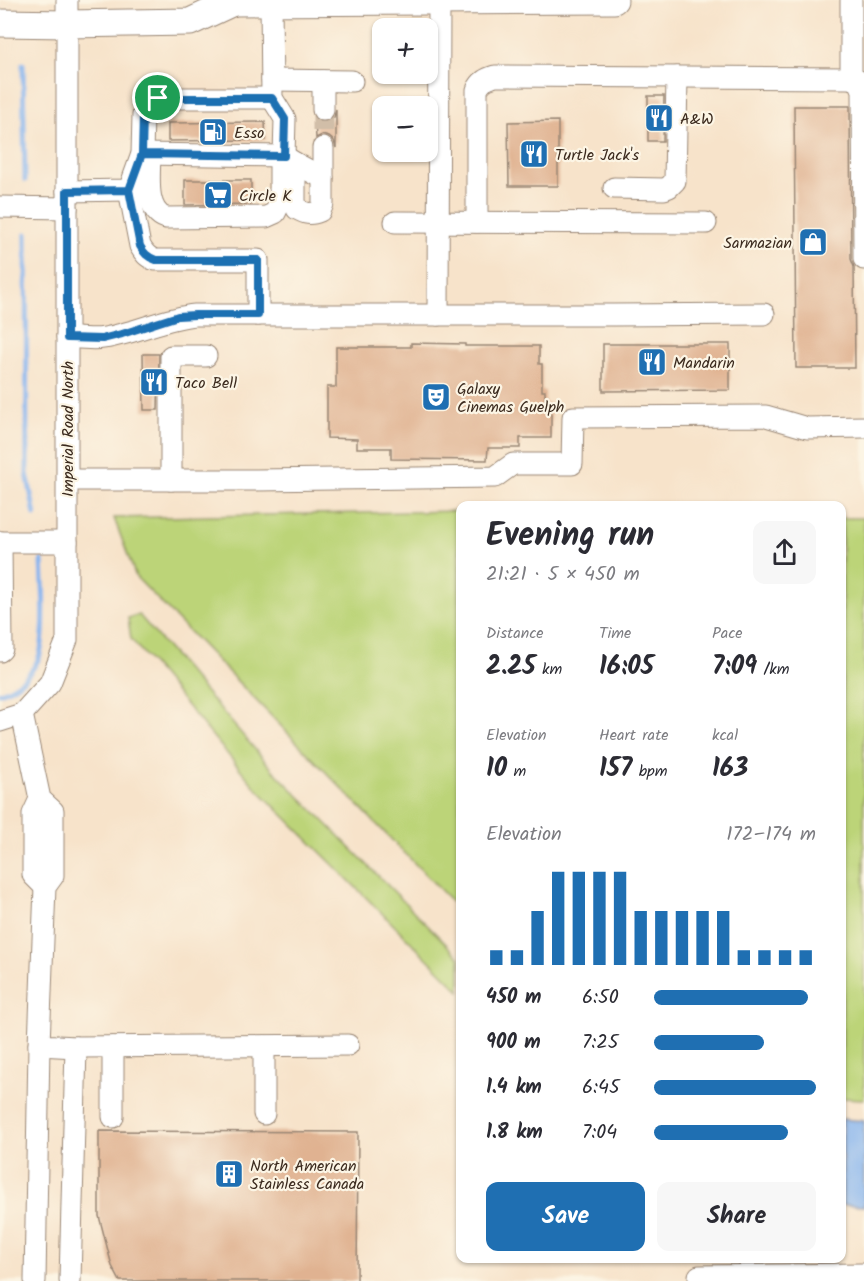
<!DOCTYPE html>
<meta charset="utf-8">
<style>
:root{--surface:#fff;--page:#f7f7f7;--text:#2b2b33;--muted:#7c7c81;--accent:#1f6fb2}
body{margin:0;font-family:Kalam,sans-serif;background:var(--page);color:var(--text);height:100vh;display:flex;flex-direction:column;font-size:22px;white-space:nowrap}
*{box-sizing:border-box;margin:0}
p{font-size:20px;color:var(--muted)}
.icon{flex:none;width:33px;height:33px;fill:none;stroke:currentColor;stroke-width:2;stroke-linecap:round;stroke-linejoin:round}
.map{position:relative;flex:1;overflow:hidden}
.details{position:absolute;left:456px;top:501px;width:390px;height:762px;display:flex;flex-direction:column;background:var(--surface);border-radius:12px;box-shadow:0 2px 4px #0004}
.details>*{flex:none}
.tools{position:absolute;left:372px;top:18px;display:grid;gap:12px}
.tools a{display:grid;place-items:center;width:66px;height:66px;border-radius:12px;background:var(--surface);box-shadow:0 2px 4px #0004;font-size:30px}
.pin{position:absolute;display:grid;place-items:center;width:51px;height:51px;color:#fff;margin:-26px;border:3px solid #fff;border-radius:50%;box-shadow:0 2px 6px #0007}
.round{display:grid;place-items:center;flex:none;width:63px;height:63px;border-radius:12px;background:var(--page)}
.summary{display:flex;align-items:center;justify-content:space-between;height:102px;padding:0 30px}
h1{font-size:33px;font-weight:700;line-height:45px}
.metrics{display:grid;grid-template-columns:repeat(3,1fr);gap:9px;height:102px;padding:6px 30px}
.metrics div{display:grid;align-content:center}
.metrics b{font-size:26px;font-weight:700}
.metrics small{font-size:16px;font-weight:400}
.metrics p{font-size:16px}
.chart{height:168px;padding:12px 30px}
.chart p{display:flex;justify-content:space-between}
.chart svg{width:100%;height:108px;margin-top:6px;stroke:var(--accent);stroke-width:6}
.cta{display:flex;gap:12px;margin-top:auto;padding:12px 30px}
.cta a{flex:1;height:69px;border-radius:12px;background:var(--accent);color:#fff;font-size:24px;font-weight:700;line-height:69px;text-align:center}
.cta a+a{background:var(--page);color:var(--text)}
ul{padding:0 30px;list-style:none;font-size:20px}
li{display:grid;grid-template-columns:96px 72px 1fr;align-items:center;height:45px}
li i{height:15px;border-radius:8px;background:var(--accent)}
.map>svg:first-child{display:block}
</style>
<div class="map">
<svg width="864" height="1281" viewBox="0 0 864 1281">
<rect width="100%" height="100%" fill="#fcf5e5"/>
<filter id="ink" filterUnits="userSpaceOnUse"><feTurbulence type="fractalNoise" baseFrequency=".0167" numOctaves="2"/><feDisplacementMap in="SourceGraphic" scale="12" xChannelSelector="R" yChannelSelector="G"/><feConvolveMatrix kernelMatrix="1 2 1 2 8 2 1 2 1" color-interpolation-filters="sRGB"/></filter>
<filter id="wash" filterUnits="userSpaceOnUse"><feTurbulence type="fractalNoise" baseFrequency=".008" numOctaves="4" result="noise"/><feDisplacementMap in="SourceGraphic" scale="24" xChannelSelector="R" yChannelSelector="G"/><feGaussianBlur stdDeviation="1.35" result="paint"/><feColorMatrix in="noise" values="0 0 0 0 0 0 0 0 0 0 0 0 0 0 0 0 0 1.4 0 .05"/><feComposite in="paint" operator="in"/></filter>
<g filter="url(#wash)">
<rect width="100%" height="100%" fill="#f7e3ca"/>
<g fill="#bcd478" stroke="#7c7f4b" stroke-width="1.5">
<polygon points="460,511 460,910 136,577 114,518"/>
<polygon points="842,518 864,518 864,1099 842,1098"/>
<polygon points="139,615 272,769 460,958 460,991 256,788 131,639 128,618"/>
</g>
<polygon fill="#84b3ef" stroke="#606e86" stroke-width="1.5" points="842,1119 864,1121 864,1206 842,1205"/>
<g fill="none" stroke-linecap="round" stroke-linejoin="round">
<g stroke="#84b3ef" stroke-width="5">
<polyline points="23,64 25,180"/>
<polyline points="26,234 27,473 35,515"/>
<path d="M0,693C17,687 30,676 38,660C47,639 43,585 42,560"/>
</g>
</g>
<g id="blocks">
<g fill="#e0b291">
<polygon points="648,96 664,96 663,141 648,141"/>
<polygon points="794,106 850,106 851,259 854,267 855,368 796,368"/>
<polygon points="336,109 336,148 334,141 329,137 322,135 316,138 315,120 322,123 329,121 334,117"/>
<polygon points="558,121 558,186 509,186 508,122"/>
<polygon points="265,122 266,140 168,141 168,123"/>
<polygon points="185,180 251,180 251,204 185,205"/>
<polygon points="411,343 465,344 465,346 539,346 539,364 542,364 542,391 545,391 545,404 551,404 551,438 520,438 520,448 488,448 487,460 391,459 391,448 357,448 357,439 327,438 327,387 336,387 336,347 411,347"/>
<polygon points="603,344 730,344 730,390 603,391"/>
<polygon points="143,354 159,354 158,410 144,410"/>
<polygon points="99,1131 358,1132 357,1281 120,1281 112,1266 99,1216"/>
</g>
</g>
</g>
<g filter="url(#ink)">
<use href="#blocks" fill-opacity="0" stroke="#998674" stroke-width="1.5"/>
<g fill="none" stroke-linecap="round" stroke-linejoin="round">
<polyline stroke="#d1bea8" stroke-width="21" stroke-dasharray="21 10" stroke-linecap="butt" points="323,110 323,148"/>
<g stroke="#998674" stroke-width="23">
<g id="minor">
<polyline points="851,0 851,78"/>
<polyline points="271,2 272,98 285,119 284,156"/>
<polyline points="272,80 352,81"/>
<polyline points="323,110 323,81"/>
<polyline points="142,154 284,156 295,163 323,178"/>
<path d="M150,154C150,173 144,211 166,218L266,217L275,213L280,203V156"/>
<path d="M295,163V201L297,209C306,214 310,215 320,211L323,204V148"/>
<polyline points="614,188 664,189 669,187 675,181 677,77"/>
<path d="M129,190L140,246C144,253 147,257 155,260H258V315"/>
<polyline points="67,191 129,190 142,154 143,115 158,98 272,98"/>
<polyline points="0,207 67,208"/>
<polyline points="395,222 706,223"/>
<path d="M477,222V90C481,81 486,79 495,76L851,78L859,81L863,90L864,259"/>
<polyline points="438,315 439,0"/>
<path d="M67,337C79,338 93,340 104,338C136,333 164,318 195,315H613L764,314"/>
<polyline points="68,480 256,480 495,477 513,464 572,464 573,417 766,416 807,428 864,427"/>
<polyline points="171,480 171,356 206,356"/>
<polyline points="0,542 67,542"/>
<polyline points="0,651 2,649 1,542"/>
<polyline points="22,714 40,799 53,811 53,876 45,887 39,1045 76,1047 348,1045"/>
<polyline points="0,721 22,714 50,683 67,640 67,0"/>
<polyline points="40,799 33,814 33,875 45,887"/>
<polyline points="264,1046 264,1114"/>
<polyline points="113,1117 113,1047"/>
<polyline points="35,1281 39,1045"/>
<polyline points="70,1281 76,1047"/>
<polyline points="699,1281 699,1276 864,1274"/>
</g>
</g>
<g stroke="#998674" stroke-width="29">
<g id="major">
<polyline points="219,0 233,2 614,0"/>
<polyline points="0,23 67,24 190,22 233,2"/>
</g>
</g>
<use href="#minor" stroke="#fff" stroke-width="21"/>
<use href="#major" stroke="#fff" stroke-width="27"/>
</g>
</g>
<g fill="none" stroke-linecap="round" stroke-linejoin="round" filter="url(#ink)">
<g stroke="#fff" stroke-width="12">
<path id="route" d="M158,98L143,115L142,154L129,190L67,191V338L102,339L122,334L178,316L195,315H258V260H156C147,257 144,253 140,246L129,190L142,154L284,156L285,119L272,98H158"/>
</g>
<use href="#route" stroke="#1f6fb2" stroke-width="8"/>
</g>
<defs>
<g id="restaurant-square" transform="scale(1.5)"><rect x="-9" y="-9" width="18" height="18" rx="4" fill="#1f6fb2" stroke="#fcf5e5"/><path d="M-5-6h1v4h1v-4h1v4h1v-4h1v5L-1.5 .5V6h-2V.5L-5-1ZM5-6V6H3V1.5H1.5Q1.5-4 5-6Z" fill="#fff"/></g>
<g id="fuel-square" transform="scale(1.5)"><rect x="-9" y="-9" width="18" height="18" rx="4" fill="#1f6fb2" stroke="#fcf5e5"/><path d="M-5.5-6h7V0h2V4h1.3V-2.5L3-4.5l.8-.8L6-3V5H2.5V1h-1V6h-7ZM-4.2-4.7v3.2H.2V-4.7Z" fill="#fff"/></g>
<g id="supermarket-square" transform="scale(1.5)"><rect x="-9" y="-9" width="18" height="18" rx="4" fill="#1f6fb2" stroke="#fcf5e5"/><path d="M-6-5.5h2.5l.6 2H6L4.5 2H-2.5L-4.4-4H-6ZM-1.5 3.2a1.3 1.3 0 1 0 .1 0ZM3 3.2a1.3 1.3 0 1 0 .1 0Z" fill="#fff"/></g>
<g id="shop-square" transform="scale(1.5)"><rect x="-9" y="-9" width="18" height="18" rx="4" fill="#1f6fb2" stroke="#fcf5e5"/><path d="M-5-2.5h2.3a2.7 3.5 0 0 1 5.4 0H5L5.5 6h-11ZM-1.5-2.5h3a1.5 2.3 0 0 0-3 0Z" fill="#fff"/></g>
<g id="theatre-square" transform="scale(1.5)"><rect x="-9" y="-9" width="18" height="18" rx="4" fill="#1f6fb2" stroke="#fcf5e5"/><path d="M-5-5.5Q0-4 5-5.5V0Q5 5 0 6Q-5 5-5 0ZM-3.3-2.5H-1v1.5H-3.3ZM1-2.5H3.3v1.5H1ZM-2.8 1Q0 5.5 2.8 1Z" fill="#fff"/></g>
<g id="building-square" transform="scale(1.5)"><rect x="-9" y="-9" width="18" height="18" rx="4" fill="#1f6fb2" stroke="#fcf5e5"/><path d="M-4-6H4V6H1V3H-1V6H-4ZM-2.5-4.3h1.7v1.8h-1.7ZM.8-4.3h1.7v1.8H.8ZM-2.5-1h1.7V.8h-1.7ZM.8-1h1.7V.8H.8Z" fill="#fff"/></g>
</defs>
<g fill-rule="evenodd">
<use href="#restaurant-square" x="659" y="118"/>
<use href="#fuel-square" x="213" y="132"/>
<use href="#restaurant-square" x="534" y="154"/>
<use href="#supermarket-square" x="218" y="195"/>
<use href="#shop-square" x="813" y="242"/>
<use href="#restaurant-square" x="652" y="362"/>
<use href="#restaurant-square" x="154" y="382"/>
<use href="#theatre-square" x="436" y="397"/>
<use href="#building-square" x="229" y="1174"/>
</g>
<g text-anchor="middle" stroke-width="4.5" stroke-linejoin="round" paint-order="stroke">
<g font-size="16" fill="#3b2a1e" stroke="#fcf5e5" text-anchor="start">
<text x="680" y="124">A&amp;W</text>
<text x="234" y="138">Esso</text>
<text x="555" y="160">Turtle Jack's</text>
<text x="239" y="201">Circle K</text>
<text x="792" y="248" text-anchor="end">Sarmazian</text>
<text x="673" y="368">Mandarin</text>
<text x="175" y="388">Taco Bell</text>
<text x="457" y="394">Galaxy<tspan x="457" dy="18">Cinemas Guelph</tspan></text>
<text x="250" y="1171">North American<tspan x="250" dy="18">Stainless Canada</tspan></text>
</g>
<g font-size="16" fill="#3b2a1e" stroke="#fcf5e5">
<text transform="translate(67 429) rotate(-90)" y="6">Imperial Road North</text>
</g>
</g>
</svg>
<div class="tools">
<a>+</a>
<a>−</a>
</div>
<div class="pin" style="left:158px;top:98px;background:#1e9e55"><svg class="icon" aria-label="arrive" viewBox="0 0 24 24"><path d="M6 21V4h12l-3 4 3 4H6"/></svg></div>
<section class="details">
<div class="summary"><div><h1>Evening run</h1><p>21:21 · 5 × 450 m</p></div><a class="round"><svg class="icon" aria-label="share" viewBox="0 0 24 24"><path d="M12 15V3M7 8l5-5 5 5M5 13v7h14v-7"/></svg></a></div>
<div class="metrics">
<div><p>Distance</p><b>2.25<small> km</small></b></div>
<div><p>Time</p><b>16:05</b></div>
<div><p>Pace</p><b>7:09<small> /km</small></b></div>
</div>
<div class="metrics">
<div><p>Elevation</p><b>10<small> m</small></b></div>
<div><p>Heart rate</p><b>157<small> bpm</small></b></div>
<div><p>kcal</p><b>163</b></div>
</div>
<div class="chart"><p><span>Elevation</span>172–174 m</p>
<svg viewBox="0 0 160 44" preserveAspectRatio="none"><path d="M5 44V38M15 44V38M25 44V22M35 44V6M45 44V6M55 44V6M65 44V6M75 44V22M85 44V22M95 44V22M105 44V22M115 44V22M125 44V38M135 44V38M145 44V38M155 44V38"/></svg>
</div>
<ul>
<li><b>450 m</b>6:50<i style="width:95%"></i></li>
<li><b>900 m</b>7:25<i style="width:68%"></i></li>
<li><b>1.4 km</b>6:45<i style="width:100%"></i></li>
<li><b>1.8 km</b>7:04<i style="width:83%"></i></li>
</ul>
<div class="cta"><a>Save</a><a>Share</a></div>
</section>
</div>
